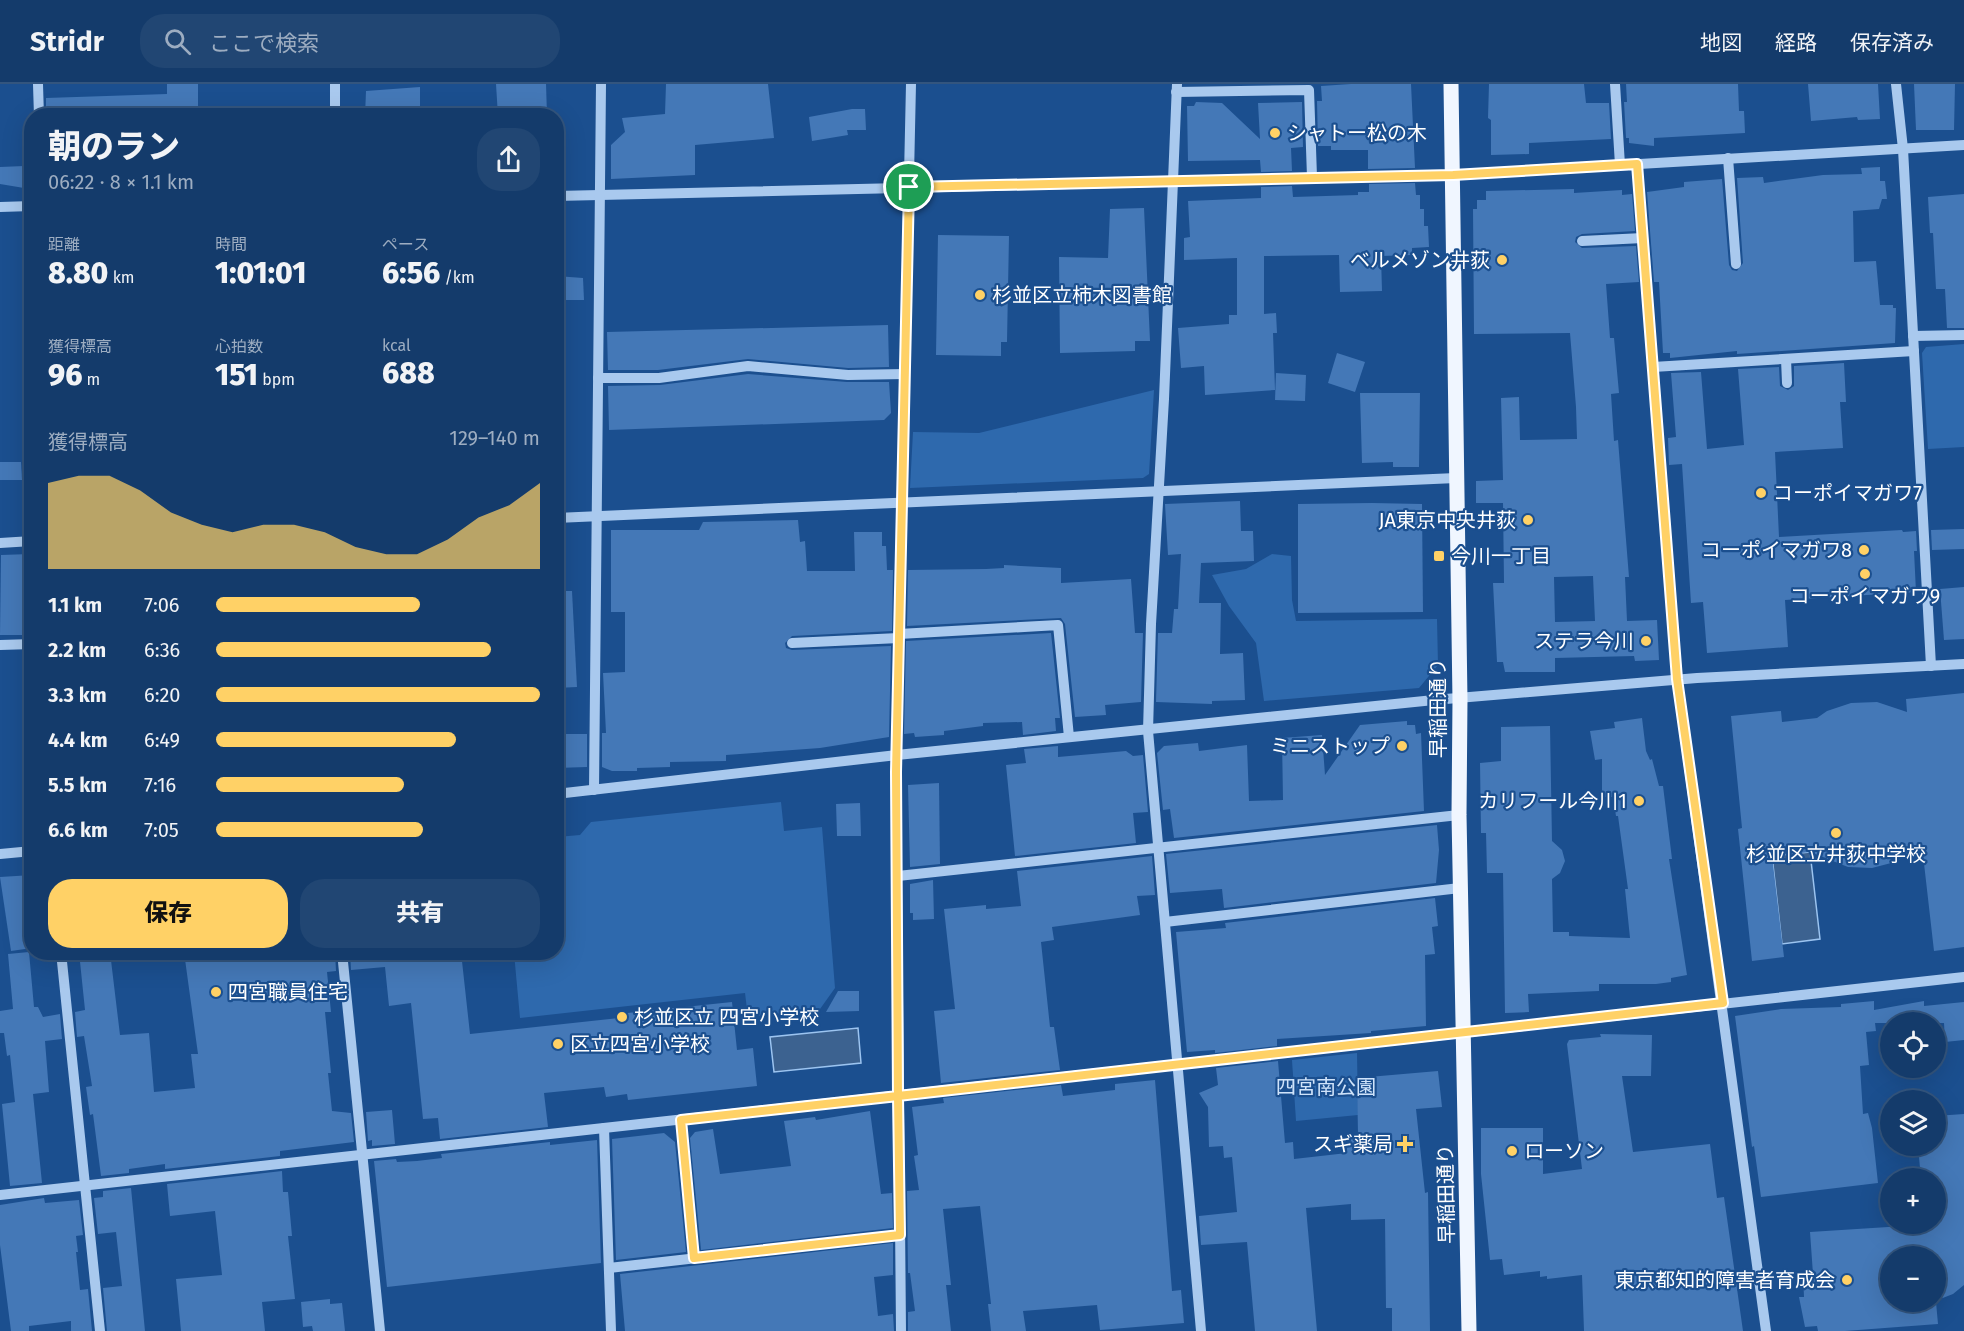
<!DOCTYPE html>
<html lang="ja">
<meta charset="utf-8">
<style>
:root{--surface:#143b6b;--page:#214673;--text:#f1f3f6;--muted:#9dadc1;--line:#33557e;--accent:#ffd166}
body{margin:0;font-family:"Fira Sans","Noto Sans JP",sans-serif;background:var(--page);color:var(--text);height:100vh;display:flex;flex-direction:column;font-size:22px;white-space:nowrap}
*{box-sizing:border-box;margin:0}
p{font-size:20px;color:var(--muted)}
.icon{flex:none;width:33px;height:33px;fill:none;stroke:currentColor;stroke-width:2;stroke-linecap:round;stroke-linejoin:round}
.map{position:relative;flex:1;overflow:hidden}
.drawer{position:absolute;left:24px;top:24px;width:540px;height:852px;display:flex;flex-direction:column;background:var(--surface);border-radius:24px;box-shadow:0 6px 24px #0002,0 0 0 2px var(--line)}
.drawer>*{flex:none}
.buttons{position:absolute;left:1880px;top:928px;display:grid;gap:12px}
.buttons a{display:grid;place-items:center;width:66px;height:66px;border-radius:50%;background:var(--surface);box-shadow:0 6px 24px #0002,0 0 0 2px var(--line);font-size:30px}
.pin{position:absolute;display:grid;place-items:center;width:51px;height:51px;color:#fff;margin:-26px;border:3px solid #fff;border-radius:50%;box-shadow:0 2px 6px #0007}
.round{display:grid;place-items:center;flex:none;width:63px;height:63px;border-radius:24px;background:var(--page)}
.summary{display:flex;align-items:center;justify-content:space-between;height:102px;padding:0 24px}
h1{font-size:33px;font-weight:800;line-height:45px}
.stats{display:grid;grid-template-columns:repeat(3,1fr);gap:9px;height:102px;padding:6px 24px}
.stats div{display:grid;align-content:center}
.stats b{font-size:30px;font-weight:800}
.stats small{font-size:16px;font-weight:400}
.stats p{font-size:16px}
.chart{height:168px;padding:12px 24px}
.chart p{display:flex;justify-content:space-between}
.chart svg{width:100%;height:108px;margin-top:6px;fill:var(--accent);opacity:.7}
.button{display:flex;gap:12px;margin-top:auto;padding:12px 24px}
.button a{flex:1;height:69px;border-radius:24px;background:var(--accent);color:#111;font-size:24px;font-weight:800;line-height:69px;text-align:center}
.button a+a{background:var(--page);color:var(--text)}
ul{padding:0 24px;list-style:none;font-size:20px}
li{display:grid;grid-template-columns:96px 72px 1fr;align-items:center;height:45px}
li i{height:15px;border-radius:8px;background:var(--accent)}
header{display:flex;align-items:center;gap:36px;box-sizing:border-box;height:84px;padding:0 30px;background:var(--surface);border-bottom:2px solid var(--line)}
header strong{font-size:28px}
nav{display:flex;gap:33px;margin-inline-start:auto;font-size:21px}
.search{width:420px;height:54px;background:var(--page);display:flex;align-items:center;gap:15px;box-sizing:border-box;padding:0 21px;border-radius:24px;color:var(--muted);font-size:22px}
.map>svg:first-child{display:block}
</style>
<header>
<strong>Stridr</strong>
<div class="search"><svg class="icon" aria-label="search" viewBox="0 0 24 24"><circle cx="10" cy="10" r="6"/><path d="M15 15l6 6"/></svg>ここで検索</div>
<nav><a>地図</a><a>経路</a><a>保存済み</a></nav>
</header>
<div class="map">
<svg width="1964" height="1247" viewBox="0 0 1964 1247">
<rect width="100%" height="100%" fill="#1b4f8f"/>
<g fill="#2e69ad">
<polygon points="1964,260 1964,363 1928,365 1922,269 1926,263"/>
<polygon points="1154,306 1149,390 1143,394 910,404 913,348 979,349"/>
<polygon points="1272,470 1291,472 1292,516 1296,537 1437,535 1438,581 1419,604 1264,617 1256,559 1229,522 1212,491 1246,485"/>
<polygon points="781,718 784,747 822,743 835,904 820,925 748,933 745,909 520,934 514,869 556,868 557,753 580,751 591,738"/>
<polygon points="1357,969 1358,1031 1296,1037 1292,976"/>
</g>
<g fill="#3c6290" stroke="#9cc4f0" stroke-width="1.5">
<polygon points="1810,768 1820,855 1782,860 1772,772"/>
<polygon points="858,944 861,979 774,988 770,953"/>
</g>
<g fill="#4478b7" fill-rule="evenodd">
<polygon points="167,0 198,0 198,32 46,32 46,14 167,10"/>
<polygon points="496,0 546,0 547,32 498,32"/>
<polygon points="666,0 768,0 774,54 695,61 695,91 611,95 611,61 625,48 622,34 665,30"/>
<polygon points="1351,0 1411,0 1415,84 1368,85 1368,66 1331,66 1331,62 1318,62 1317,17 1322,17 1321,2"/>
<polygon points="1489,0 1584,0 1586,19 1609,19 1611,55 1529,59 1529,70 1491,71 1491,36 1488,34"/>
<polygon points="1626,0 1738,0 1739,27 1744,27 1745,49 1654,54 1654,62 1629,59 1629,54 1626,54 1624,18 1627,18"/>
<polygon points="1808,0 1878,0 1880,35 1858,36 1857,33 1811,37"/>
<polygon points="1914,0 1955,0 1954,46 1916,46"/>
<polygon points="420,3 420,32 365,32 366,7"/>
<polygon points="1196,18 1222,19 1260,55 1258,19 1302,18 1303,63 1291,64 1292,87 1261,88 1260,76 1188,77 1187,22 1194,22"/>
<polygon points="852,25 865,25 866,46 847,46 848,51 812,57 809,33"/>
<polygon points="24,82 24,104 0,100 0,83"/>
<polygon points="1880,83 1880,97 1885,97 1887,115 1882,115 1879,125 1853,127 1854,178 1876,177 1880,221 1893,221 1893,224 1896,224 1895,259 1737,270 1737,267 1670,274 1670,269 1663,269 1659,198 1654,198 1647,108 1684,103 1684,98 1722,95 1729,181 1732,186 1737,187 1743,179 1737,94 1763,93 1764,99 1823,91 1862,90 1861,84"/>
<polygon points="1415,99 1416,111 1420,111 1420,125 1424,125 1424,142 1428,142 1429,163 1412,164 1412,171 1381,172 1382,207 1340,208 1339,171 1264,172 1264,230 1276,229 1277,249 1273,249 1275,306 1205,311 1204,282 1181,284 1178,244 1229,240 1229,231 1237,231 1237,174 1184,176 1184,154 1190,153 1188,117 1261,114 1261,103 1292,102 1293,113 1358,111 1358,108 1369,108 1369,100"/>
<path d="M1574,105V109L1622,106V111L1632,110L1635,147L1582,150L1576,153L1575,158L1582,164L1636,162L1639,198L1606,200L1610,254H1614L1619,309L1611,310L1614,357L1618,356L1629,493H1625L1627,537L1657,536L1659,576L1635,577L1634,572L1555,574V588H1505L1503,578H1497L1493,499H1504L1503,419H1476V397L1503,396L1501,314L1519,313L1520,356L1577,355L1576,323L1570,249L1474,250L1473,125H1477V116H1486V107ZM1593,492L1595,537L1555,538L1554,493Z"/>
<polygon points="1964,110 1964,244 1947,244 1945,205 1936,205 1933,149 1930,149 1928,113"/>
<polygon points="1144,124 1150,257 1135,257 1135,267 1060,269 1059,173 1108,174 1110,125"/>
<polygon points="938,151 1009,152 1007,258 1001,258 1001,272 936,271"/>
<polygon points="556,192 583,194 584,216 556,216"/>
<polygon points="888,241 889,283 848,284 748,275 658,286 608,286 607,248"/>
<polygon points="1337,269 1365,278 1355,308 1328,299"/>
<polygon points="1844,279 1846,318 1840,318 1843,364 1775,368 1779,453 1902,446 1903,448 1916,447 1917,467 1914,467 1916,508 1785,516 1788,563 1707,569 1703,518 1691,519 1682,380 1669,381 1668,354 1676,353 1671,289 1701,288 1707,365 1744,361 1738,285 1779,283 1780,302 1788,306 1794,302 1794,282"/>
<polygon points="1276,289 1306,291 1305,317 1275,316"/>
<polygon points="748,290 847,298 889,298 891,329 884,336 609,346 608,302 660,301"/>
<polygon points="1360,309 1420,309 1419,383 1393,383 1393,378 1362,379"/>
<polygon points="0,378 21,378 22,396 0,396"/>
<polygon points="1240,417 1241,447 1253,447 1254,477 1201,479 1199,519 1221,519 1220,570 1243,569 1245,616 1212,617 1212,620 1156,618 1158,549 1172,549 1174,525 1178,525 1181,470 1168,471 1165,420"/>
<polygon points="1372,419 1422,420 1423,528 1298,529 1298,420"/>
<polygon points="798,436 800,458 805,457 807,487 855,487 854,448 882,448 882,462 886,462 887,486 893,486 892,547 792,552 785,559 786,564 792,566 891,562 889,653 820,664 726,671 726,677 670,678 670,683 637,684 637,687 612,687 602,683 602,649 606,649 603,589 625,588 625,528 611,528 611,446 699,446 703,438"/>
<polygon points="1964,445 1964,465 1932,466 1931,446"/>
<polygon points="30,470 30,551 0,551 1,471"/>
<polygon points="1004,481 1061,484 1061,499 1131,495 1135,549 1143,549 1141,618 1105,621 1106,631 1075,633 1065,540 1061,534 907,542 908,486 986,485 1004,484"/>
<polygon points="1964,503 1964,555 1944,556 1940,505"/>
<polygon points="556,507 572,507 577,603 556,604"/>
<polygon points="1051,549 1060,634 1055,634 1056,647 1023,651 1022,638 983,639 983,642 944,647 944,651 915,653 914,649 904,650 906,557"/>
<polygon points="1964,609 1964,863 1934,867 1922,762 1895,778 1872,784 1848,783 1810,768 1772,772 1784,873 1752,877 1738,745 1742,744 1731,632 1781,627 1782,638 1817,634 1827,627 1851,619 1877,618 1907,628 1906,615"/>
<polygon points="1642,634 1646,667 1650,676 1652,675 1659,702 1663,702 1672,775 1669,775 1687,891 1671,894 1671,898 1656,900 1599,900 1599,907 1528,910 1529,928 1505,929 1503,789 1487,789 1486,749 1481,749 1480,679 1501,677 1501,643 1550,642 1552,757 1562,766 1565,777 1560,789 1552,795 1553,848 1569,848 1569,852 1630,854 1625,805 1628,805 1618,732 1616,732 1613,713 1602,713 1602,675 1595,676 1590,647 1615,644 1614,638"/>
<polygon points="1407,637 1407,641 1415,641 1416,650 1421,649 1424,727 1174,754 1170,725 1163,726 1157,669 1164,662 1198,659 1199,667 1247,661 1249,717 1283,716 1282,654 1322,651 1325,691 1360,641"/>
<polygon points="556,650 587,650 587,683 556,684"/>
<polygon points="1058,662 1058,673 1126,667 1133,672 1143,671 1148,728 1133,729 1136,759 1015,772 1006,681 1026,679 1024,665"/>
<polygon points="939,699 940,780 910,783 908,701"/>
<polygon points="860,719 861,752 837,752 836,720"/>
<polygon points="1437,741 1439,766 1436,799 1224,824 1222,805 1170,809 1166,770"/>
<polygon points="1152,772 1155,811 1137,812 1140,831 1052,843 1054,856 1041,858 1050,943 1054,943 1060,986 941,999 934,927 955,925 944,825 986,821 986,825 1021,822 1017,787"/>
<polygon points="32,791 32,864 11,867 0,793"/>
<polygon points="933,796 934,835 913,836 913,829 910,829 910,800"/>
<polygon points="1435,814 1438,842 1432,843 1435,870 1425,871 1426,942 1371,947 1371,949 1277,955 1277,962 1215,969 1215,966 1187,968 1176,848 1226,844 1225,839"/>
<polygon points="29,868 34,923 38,923 43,933 60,930 62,955 45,957 49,1008 33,1010 42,1099 10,1102 2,1020 15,1018 10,971 7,972 4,949 0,949 0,927 13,925 8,870"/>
<polygon points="79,868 110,868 120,951 149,949 154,1008 195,1004 191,970 198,970 184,868 335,868 336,887 327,888 331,928 325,928 331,989 328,989 332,1027 351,1029 354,1058 280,1067 280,1072 165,1085 165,1080 129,1085 129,1089 101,1092 93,1030 90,1031 86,1003 92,1002 84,952 77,953 75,928 85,926"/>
<polygon points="350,868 461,868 470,950 619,934 618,930 732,918 737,966 753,964 757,1002 628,1016 627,1010 606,1013 604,1003 544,1009 548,1043 440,1055 438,1034 423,1035 411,919 389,922 385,883 351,886"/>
<polygon points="838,907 859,907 859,927 826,928"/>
<polygon points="1874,917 1874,926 1924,917 1924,922 1964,918 1964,956 1945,958 1944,939 1875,939 1876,947 1866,948 1869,981 1860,982 1863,1030 1868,1029 1872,1044 1878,1099 1761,1113 1754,1062 1752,1063 1735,932 1781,925 1841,923 1841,920"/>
<polygon points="1600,950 1652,951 1651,992 1622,992 1633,1068 1710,1060 1717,1114 1724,1113 1743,1247 1584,1247 1582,1191 1547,1195 1547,1192 1540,1193 1540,1187 1504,1191 1502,1175 1490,1176 1481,1090 1481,1044 1543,1044 1543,1090 1582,1085 1567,960 1569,956 1601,953"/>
<polygon points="1278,977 1285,1059 1293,1058 1294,1075 1347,1069 1346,1051 1358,1051 1357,994 1438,987 1442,1023 1416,1025 1425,1109 1428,1108 1430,1247 1392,1247 1392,1224 1386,1224 1385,1135 1351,1136 1351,1120 1306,1124 1317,1247 1255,1247 1247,1158 1201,1161 1199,1132 1237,1128 1232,1073 1224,1074 1223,1062 1209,1063 1208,1023 1199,1009 1218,1001 1216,984"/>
<polygon points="1155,996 1172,1207 1181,1206 1184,1239 1100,1246 1097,1221 1023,1227 1026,1247 991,1247 988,1220 991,1220 980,1122 943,1125 951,1201 946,1201 951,1247 908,1247 908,1228 915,1227 910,1189 908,1189 907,1107 919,1106 914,1072 918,1071 912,1023 944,1019 943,1014 1061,1001 1063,1012 1115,1006 1115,1000"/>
<polygon points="392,1026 395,1060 372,1062 372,1056 368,1057 366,1028"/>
<polygon points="870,1027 881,1110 892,1109 893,1144 701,1166 690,1054 695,1048 713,1045 720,1090 791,1082 784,1037 815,1033 816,1036"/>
<polygon points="1964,1030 1964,1201 1953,1210 1935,1217 1935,1173 1890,1173 1890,1218 1936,1218 1938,1240 1845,1247 1818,1247 1817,1242 1805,1243 1799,1213 1804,1213 1803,1191 1813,1190 1810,1148 1935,1140 1935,1095 1921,1095 1918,1062 1935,1062 1935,1032"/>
<polygon points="664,1049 675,1058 686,1168 616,1176 612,1055"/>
<polygon points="597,1056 601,1179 387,1203 374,1077 396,1075 397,1078 417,1077 442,1074 441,1070 550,1058 550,1061"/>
<polygon points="282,1087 283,1108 288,1108 292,1152 288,1152 295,1215 262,1218 265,1247 181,1247 176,1195 222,1191 215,1127 170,1132 167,1100"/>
<polygon points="131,1104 145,1247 107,1247 103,1204 122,1202 116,1148 98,1150 94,1114 103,1113 103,1107"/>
<polygon points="44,1114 45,1119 79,1116 83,1151 76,1152 78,1168 76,1168 80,1206 88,1205 92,1247 71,1247 71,1237 29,1242 29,1247 11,1247 0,1161 0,1121"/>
<polygon points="893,1159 893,1191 874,1193 878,1232 893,1230 894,1247 625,1247 620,1190"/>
<polygon points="330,1215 330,1220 342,1219 345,1247 313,1247 312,1242 303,1243 301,1218"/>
</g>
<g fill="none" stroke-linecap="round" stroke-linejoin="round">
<g stroke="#a9c9ee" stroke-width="10">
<polyline points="38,0 39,32"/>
<polyline points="1177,0 1164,315 1151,540 1148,647 1201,1247"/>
<polyline points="1615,0 1620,81"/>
<polyline points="1896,0 1903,65 1931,582"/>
<polyline points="1176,8 1309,6 1312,93"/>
<polyline points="335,32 335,0"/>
<polyline points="1728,74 1736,180"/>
<polyline points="1637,80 1677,595 1766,1247"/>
<polyline points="556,112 1453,91 1964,61"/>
<polyline points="0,123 32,122"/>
<polyline points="1582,157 1643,154"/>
<polyline points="1913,252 1964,251"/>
<polyline points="1786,275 1787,299"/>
<polyline points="1653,283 1914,267"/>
<polyline points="598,294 659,294 748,282 848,291 905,290"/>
<polyline points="556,434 1456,394"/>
<polyline points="0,459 32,457"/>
<polyline points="899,550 1058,541 1069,653"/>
<polyline points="792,559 899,554"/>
<polyline points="0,561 32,560"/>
<polyline points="594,706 601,0"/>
<polyline points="556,710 897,671 1434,616 1697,594 1964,580"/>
<polyline points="0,770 32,767"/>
<polyline points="898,792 1459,731"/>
<polyline points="1165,838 1460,804"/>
<polyline points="61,868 100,1247"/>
<polyline points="342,868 380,1247"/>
<polyline points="681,1036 694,1174"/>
<polyline points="604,1044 611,1247"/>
<polyline points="0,1111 1964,893"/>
<polyline points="609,1184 900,1151"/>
<polyline points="901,1247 896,688 911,0"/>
</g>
<polyline stroke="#f0f6ff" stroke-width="15" points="1451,0 1460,616 1459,731 1469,1247"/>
</g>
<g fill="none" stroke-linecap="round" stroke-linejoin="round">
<g stroke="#fff" stroke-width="12">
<polyline id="route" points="909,103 896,688 898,1012 681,1036 694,1174 900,1151 898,1012 1723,919 1677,595 1637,80 1453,91 909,103"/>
</g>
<use href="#route" stroke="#ffd166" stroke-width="8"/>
</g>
<g fill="#ffd166" stroke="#1b4f8f" stroke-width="2">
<circle cx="1275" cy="49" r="6"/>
<circle cx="1502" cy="176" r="6"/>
<circle cx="980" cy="211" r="6"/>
<circle cx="1761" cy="409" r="6"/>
<circle cx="1528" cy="436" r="6"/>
<circle cx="1864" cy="466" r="6"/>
<rect x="1433" y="466" width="12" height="12" rx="3"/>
<circle cx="1865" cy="490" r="6"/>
<circle cx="1646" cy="557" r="6"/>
<circle cx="1402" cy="662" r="6"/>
<circle cx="1639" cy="717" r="6"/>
<circle cx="1836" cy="749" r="6"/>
<circle cx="216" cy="908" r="6"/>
<circle cx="622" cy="933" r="6"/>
<circle cx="558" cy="960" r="6"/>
<path d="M1402 1051h6v6h6v6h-6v6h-6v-6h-6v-6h6z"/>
<circle cx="1512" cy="1067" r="6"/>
<circle cx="1847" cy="1196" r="6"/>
</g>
<g text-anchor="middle" stroke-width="4.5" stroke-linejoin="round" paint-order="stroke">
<g font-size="20" fill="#fff" stroke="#1b4f8f" text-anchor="start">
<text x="1287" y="56">シャトー松の木</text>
<text x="1490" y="183" text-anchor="end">ベルメゾン井荻</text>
<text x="992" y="218">杉並区立柿木図書館</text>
<text x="1773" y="416">コーポイマガワ7</text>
<text x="1516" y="443" text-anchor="end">JA東京中央井荻</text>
<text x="1852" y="473" text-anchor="end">コーポイマガワ8</text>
<text x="1451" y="479">今川一丁目</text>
<text x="1865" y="519" text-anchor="middle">コーポイマガワ9</text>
<text x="1634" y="564" text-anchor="end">ステラ今川</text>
<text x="1390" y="669" text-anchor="end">ミニストップ</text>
<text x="1627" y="724" text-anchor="end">カリフール今川1</text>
<text x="1836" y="777" text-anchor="middle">杉並区立井荻中学校</text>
<text x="228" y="915">四宮職員住宅</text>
<text x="634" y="940">杉並区立 四宮小学校</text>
<text x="570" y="967">区立四宮小学校</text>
<text x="1393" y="1067" text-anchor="end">スギ薬局</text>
<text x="1524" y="1074">ローソン</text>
<text x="1835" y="1203" text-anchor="end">東京都知的障害者育成会</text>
</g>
<g font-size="20" fill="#fff" stroke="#1b4f8f">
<text transform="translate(1438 624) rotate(-90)" y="7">早稲田通り</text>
<text transform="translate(1446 1110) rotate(-91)" y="7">早稲田通り</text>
</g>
<g font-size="20" fill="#cfe3fa" stroke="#1b4f8f">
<text x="1326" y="1010">四宮南公園</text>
</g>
</g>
</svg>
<div class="buttons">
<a><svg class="icon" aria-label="locate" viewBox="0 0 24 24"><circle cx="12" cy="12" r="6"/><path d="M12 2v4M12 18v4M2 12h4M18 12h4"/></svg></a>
<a><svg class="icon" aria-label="layers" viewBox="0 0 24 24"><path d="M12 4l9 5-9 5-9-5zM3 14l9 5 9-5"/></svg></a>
<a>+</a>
<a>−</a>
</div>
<div class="pin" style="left:909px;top:103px;background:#1e9e55"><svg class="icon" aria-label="arrive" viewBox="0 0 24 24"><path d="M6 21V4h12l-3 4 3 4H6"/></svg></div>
<section class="drawer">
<div class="summary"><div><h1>朝のラン</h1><p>06:22 · 8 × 1.1 km</p></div><a class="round"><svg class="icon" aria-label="share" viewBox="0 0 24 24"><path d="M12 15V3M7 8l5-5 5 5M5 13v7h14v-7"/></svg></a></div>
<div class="stats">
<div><p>距離</p><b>8.80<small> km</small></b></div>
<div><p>時間</p><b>1:01:01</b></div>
<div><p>ペース</p><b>6:56<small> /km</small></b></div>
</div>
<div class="stats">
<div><p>獲得標高</p><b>96<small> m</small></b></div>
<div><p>心拍数</p><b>151<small> bpm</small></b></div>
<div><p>kcal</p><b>688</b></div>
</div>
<div class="chart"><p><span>獲得標高</span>129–140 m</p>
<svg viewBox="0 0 160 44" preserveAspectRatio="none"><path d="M0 44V9L10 6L20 6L30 12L40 21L50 26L60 29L70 26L80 26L90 29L100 35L110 38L120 38L130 32L140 23L150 18L160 9V44z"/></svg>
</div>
<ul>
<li><b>1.1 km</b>7:06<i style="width:63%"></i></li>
<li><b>2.2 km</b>6:36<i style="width:85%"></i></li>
<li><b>3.3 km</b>6:20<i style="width:100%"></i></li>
<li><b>4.4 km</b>6:49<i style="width:74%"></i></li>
<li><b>5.5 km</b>7:16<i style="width:58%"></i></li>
<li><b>6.6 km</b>7:05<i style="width:64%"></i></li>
</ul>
<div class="button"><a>保存</a><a>共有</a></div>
</section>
</div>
